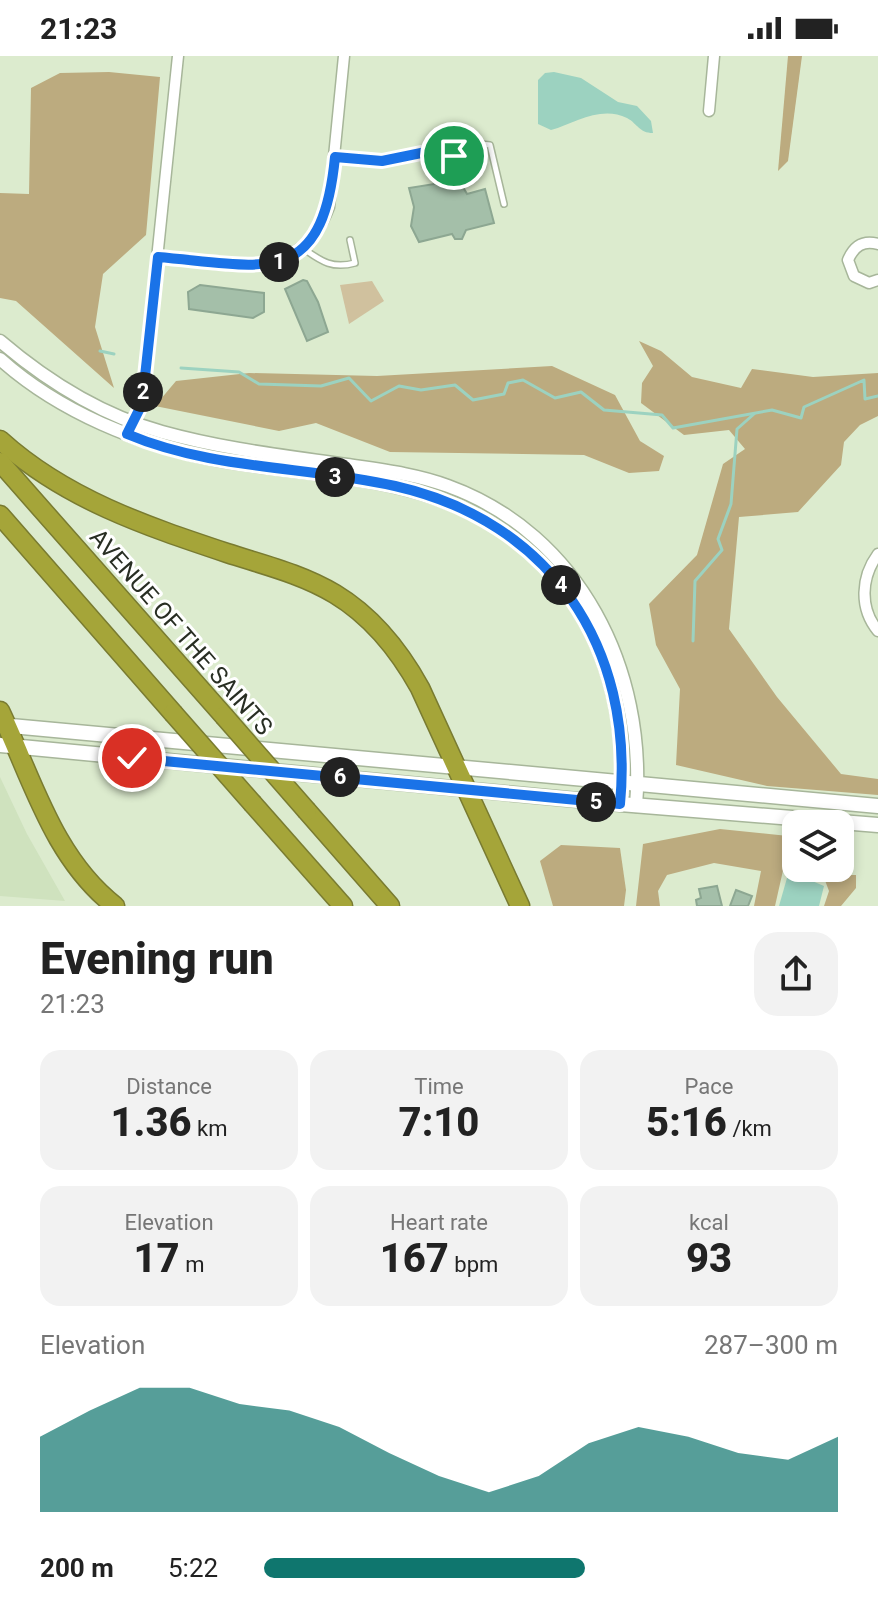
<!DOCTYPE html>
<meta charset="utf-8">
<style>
:root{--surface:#fff;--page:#f2f2f2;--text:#222;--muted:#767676;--accent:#0f766e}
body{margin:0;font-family:Roboto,sans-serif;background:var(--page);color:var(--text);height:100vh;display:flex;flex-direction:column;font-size:30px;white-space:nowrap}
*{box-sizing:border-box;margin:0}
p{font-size:26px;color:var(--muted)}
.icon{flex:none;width:44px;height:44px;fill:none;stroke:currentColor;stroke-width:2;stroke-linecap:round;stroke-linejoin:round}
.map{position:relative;height:850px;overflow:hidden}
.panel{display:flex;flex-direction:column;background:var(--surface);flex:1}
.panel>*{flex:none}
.controls{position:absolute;left:782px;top:754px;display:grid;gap:16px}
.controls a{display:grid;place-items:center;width:72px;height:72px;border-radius:16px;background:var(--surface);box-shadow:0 4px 12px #0003;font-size:40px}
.pin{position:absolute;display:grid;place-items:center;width:68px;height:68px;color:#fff;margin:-34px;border:4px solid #fff;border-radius:50%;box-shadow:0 2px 8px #0007}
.km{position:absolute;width:40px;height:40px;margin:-20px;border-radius:50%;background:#222;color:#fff;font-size:22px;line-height:40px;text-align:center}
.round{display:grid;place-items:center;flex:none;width:84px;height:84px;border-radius:24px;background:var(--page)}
.headline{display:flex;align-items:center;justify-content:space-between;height:136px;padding:0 40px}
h1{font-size:44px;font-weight:800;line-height:60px}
.figures{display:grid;grid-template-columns:repeat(3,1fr);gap:12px;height:136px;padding:8px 40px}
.figures div{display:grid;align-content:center;border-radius:20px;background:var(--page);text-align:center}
.figures b{font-size:40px;font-weight:800}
.figures small{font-size:22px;font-weight:400}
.figures p{font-size:22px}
.chart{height:224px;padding:16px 40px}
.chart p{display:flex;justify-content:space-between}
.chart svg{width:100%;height:144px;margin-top:8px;fill:var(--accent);opacity:.7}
ul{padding:0 40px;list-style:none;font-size:26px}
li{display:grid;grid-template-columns:128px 96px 1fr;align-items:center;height:60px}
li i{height:20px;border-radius:10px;background:var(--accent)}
.status{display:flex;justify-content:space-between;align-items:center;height:56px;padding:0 40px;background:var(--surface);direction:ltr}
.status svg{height:22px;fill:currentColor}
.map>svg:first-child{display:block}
</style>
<div class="status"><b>21:23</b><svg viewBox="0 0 49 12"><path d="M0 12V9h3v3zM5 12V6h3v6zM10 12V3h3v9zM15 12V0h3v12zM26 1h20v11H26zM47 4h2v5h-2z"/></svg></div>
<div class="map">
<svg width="878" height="850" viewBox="0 0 878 850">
<rect width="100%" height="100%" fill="#dcebce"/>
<polygon fill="#cfe2be" points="0,721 27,778 65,845 0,840"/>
<polygon fill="#d0c19e" points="372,225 384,245 349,268 340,229"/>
<g fill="#bcab7f">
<polygon points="788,0 802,0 788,105 778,115"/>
<polygon points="109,16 160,21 146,179 103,218 95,271 114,332 16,245 0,242 0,137 29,138 31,32 60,17"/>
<polygon points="639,285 661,295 692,321 741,332 752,313 813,321 878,317 878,360 860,369 844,386 841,409 798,456 739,461 729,573 777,641 841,718 878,723 878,739 767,730 676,709 680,633 656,589 649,548 697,499 723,408 745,393 729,374 684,379 641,347 642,327 653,310"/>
<polygon points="552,310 615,339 640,385 664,400 659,415 629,417 584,399 390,396 316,367 279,375 155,350 176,325 249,317 377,320"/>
<polygon points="720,773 788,780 796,797 784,810 775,850 754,850 761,815 714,807 667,819 658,835 660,850 636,850 643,788"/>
<polygon points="561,789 620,792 626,834 624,850 553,850 540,805"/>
<polygon points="823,819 856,819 856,832 841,850 824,850 829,835"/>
</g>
<g fill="#9cd2c0">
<path d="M554,16L581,22L618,46L637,50L651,65L653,77C639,77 638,68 627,62C601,49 575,67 551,74L538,68V24L545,17Z"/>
<polygon points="787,822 805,822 824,830 819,850 779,850"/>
</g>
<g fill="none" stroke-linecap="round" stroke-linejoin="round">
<g stroke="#9cd2c0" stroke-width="3">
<polyline points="100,295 114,298"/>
<polyline points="181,312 239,316 259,328 321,330 349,322 371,345 399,330 421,334 455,329 473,344 504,338 508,327 523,324 555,342 581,336 604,354 662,359 673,372 772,354 801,362 804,351 864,324 865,343 878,340"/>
<polyline points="693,585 695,525 722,494 718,483 731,448 737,373 754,358"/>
</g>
</g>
<g fill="#a4bfa9" stroke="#8da792" stroke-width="2">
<polygon points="459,124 467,138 485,133 494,167 466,174 462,183 455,183 452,178 419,186 411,170 414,151 409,132"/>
<polygon points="303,224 307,225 318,246 328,276 307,285 285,233"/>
<polygon points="200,229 264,237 264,256 253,262 189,253 188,236"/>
<polygon points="717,830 722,850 697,850 696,844 701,842 699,833"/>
<polygon points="736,834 752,840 748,850 730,850"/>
</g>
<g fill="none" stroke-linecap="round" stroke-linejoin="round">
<g stroke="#a7b69a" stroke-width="8">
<g id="service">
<polyline points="426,96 432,106 443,109 454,100 455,89"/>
<path d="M335,101C359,103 381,106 404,102C434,97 459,84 490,89L504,148"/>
<path d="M304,193C322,206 333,213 355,207L350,184"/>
</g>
</g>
<g stroke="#a7b69a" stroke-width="13">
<g id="minor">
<polyline points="709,55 714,0"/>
<path d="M878,188C863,184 854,190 848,204L854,220L869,227L878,224"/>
<path d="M158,201C226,207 299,231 329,151L344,0"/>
<polyline points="129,373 142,348 178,0"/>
<path d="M878,498C861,521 859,552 878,575"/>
</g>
</g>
<g stroke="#a7b69a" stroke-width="15">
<g id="tertiary">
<path d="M0,285C48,326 101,359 162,376C223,393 285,400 347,409C381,414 416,418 448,430C580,478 647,614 636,750"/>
<path d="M0,303C59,356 140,389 217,404C284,416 354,418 420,437C562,478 634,605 620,748"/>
</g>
</g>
<g stroke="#a7b69a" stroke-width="17">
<g id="secondary">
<polyline points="0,669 878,750"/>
<polyline points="0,689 620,748 878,769"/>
</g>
</g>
<g stroke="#797b31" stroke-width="21">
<g id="motorway">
<path d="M0,384C65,443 146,470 227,497C264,509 302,518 335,538C373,561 399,594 420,632L520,850"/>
<polyline points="0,406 224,660"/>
<polyline points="0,459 173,657"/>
<path d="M0,655C32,722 53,802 115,850"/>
<polyline points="253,748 343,850"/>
<polyline points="307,755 390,850"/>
</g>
</g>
<use href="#service" stroke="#fff" stroke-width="5"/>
<use href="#minor" stroke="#fff" stroke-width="10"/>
<use href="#tertiary" stroke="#fff" stroke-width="12"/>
<use href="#secondary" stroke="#fff" stroke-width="14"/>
<use href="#motorway" stroke="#a5a539" stroke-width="18"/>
<g stroke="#797b31" stroke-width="21" stroke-linecap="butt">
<g id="motorway-bridge">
<polyline points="173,657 253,748"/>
<polyline points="224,660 307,755"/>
</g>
</g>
<use href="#motorway-bridge" stroke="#a5a539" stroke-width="18"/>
</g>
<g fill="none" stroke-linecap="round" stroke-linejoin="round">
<g stroke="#fff" stroke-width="16">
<path id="route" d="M132,702L620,748C635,591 550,465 395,430C306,410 212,414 127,378L142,348L158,201C264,210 322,234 335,101L382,105L426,96L432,106L443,109L454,100"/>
</g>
<use href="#route" stroke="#1a73e8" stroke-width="10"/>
</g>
<g text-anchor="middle" stroke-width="6" stroke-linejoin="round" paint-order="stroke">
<g font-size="24" fill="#282e23" stroke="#fff">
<text transform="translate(181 576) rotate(49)" y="8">AVENUE OF THE SAINTS</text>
</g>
</g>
</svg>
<div class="controls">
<a><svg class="icon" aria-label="layers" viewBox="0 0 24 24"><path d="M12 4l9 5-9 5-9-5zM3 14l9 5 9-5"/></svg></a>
</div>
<div class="pin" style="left:454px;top:100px;background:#1e9e55"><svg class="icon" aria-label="arrive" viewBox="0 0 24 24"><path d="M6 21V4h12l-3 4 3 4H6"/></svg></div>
<div class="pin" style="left:132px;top:702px;background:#d93025"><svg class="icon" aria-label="check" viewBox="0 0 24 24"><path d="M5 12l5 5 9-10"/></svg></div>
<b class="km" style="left:279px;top:206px">1</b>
<b class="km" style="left:143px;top:336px">2</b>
<b class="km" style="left:335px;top:421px">3</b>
<b class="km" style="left:561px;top:529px">4</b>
<b class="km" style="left:596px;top:746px">5</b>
<b class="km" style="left:340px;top:721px">6</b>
</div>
<section class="panel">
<div class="headline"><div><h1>Evening run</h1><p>21:23</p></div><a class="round"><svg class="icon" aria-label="share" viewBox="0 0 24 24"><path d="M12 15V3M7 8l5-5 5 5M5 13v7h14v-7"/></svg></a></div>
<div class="figures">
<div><p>Distance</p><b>1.36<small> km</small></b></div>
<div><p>Time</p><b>7:10</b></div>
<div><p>Pace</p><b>5:16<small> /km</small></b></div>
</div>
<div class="figures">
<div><p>Elevation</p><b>17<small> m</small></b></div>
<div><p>Heart rate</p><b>167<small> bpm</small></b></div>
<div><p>kcal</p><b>93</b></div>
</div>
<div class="chart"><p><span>Elevation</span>287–300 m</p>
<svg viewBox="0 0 160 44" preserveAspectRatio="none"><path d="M0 44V21L10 13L20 6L30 6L40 11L50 13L60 18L70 26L80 33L90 38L100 33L110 23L120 18L130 21L140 26L150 28L160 21V44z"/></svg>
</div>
<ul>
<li><b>200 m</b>5:22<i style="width:56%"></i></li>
</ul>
</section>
